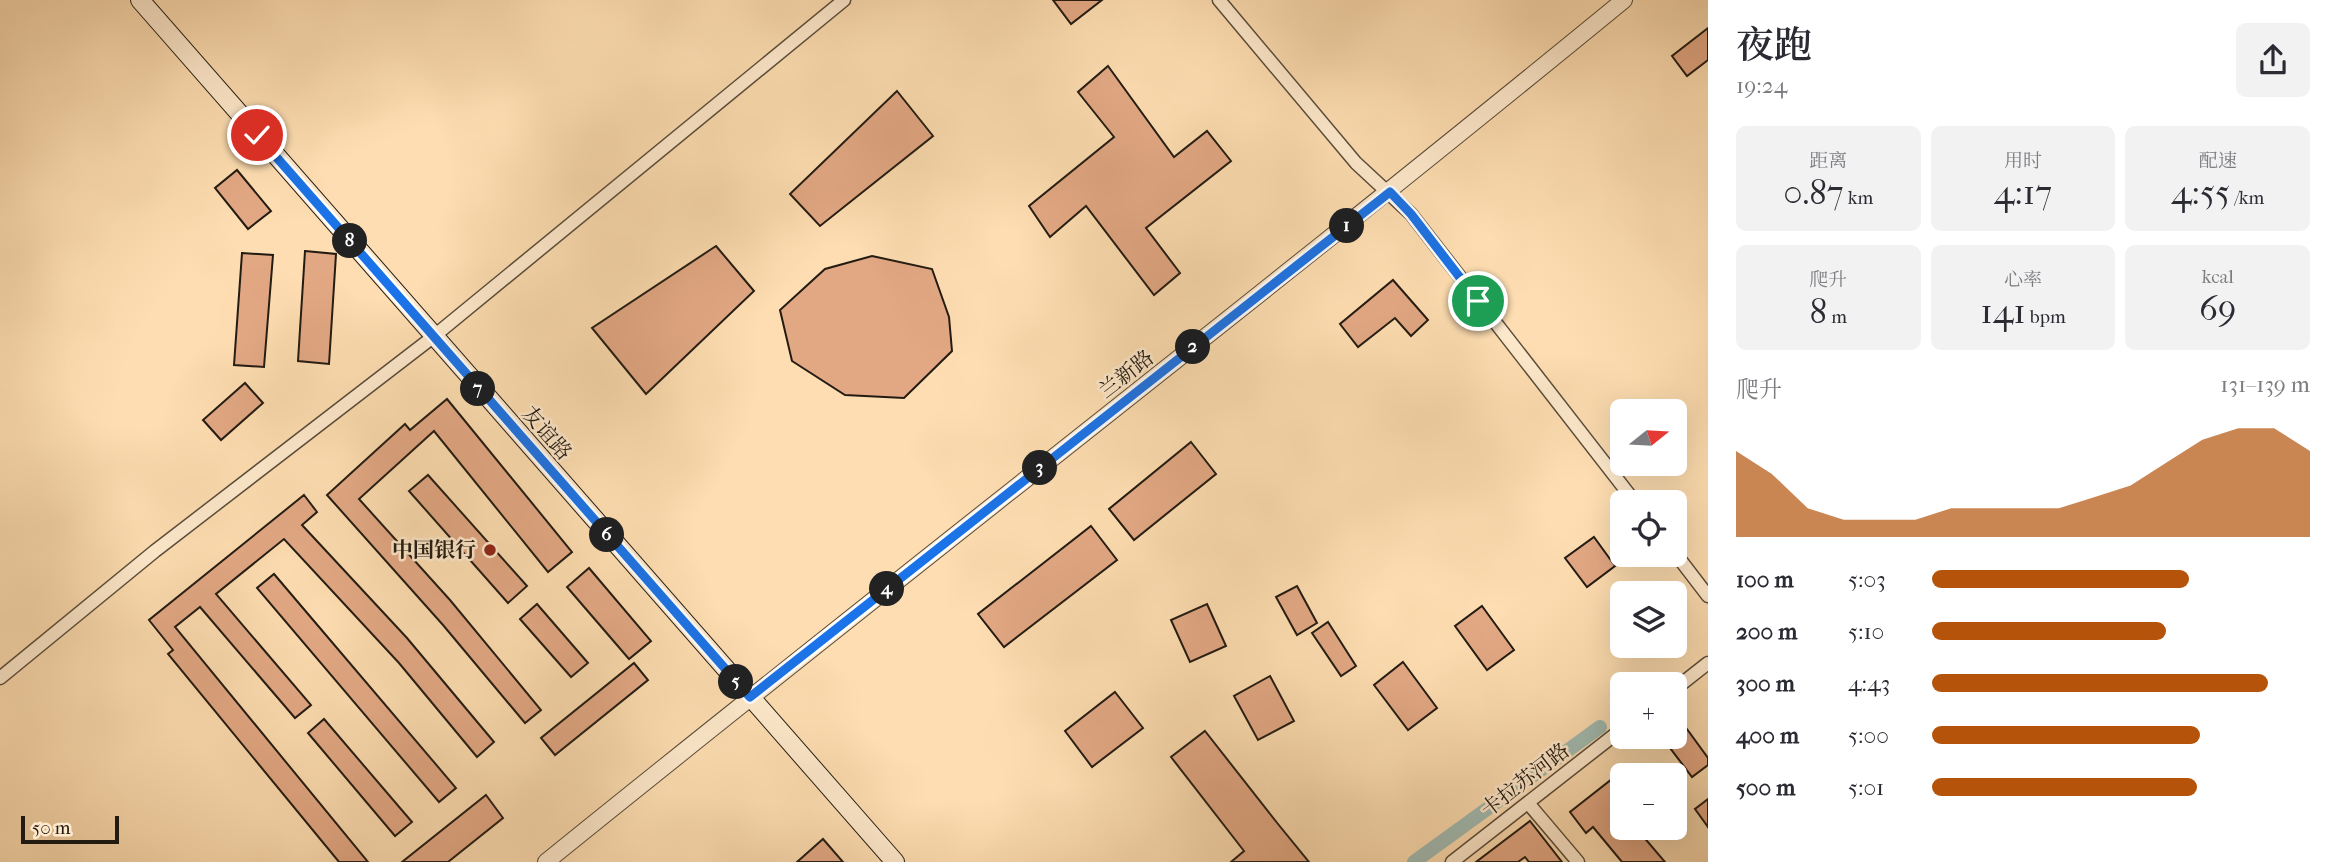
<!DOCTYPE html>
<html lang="zh">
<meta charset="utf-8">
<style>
:root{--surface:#fff;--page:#f2f2f3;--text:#2b2b33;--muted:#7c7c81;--accent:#b45309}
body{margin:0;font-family:"IM FELL French Canon","Noto Serif SC",serif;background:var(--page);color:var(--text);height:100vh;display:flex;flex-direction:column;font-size:26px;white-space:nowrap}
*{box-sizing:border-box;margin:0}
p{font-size:23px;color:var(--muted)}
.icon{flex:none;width:38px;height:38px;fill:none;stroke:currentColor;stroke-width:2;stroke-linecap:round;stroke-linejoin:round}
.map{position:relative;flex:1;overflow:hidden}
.side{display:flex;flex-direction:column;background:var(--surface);width:630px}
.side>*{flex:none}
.needle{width:46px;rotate:72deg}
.tools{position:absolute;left:1610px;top:399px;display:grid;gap:14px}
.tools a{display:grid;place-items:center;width:77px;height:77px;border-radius:10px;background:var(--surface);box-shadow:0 7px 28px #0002;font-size:35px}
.scale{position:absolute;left:21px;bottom:18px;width:98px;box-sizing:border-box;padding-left:7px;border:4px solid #231b12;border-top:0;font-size:19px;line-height:24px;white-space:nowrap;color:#231b12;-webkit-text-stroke:5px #fee9cc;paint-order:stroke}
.pin{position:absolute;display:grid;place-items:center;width:60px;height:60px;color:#fff;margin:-30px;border:4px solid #fff;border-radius:50%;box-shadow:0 2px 7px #0007}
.km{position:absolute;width:35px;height:35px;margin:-18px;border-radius:50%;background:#222;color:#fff;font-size:19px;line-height:35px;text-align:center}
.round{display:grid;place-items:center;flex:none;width:74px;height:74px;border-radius:10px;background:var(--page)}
.overview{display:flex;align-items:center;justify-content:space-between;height:119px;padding:0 28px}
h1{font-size:38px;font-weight:600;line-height:52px}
.metrics{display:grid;grid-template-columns:repeat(3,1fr);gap:10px;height:119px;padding:7px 28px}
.metrics div{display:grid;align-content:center;border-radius:10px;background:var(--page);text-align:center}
.metrics b{font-size:35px;font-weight:600}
.metrics small{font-size:19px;font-weight:400}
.metrics p{font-size:19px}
.chart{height:196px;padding:14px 28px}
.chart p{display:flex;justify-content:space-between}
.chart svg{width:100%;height:126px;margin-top:7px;fill:var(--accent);opacity:.7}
ul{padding:0 28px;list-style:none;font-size:23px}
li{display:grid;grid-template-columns:112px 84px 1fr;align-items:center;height:52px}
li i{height:18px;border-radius:9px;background:var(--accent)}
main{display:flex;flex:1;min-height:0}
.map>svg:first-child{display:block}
</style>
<main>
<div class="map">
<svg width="1708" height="862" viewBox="0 0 1708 862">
<rect width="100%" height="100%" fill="#fdddb1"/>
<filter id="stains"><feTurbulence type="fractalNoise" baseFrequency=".00286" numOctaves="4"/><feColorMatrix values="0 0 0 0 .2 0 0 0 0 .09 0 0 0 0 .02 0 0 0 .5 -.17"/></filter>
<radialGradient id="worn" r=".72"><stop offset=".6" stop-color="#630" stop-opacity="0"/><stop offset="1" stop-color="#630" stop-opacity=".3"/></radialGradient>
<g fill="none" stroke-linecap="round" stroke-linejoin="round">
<polyline stroke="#a1bbb2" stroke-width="14" points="1414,862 1600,727"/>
</g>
<g fill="#e2a884" stroke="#231b12" stroke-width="2">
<polygon points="1053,0 1102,0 1071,24"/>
<polygon points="1708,28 1708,60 1687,76 1672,56"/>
<polygon points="1108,66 1174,157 1207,131 1231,161 1146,228 1180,273 1154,295 1086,206 1050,237 1029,206 1114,137 1078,92"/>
<polygon points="897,91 933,136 820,226 790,194"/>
<polygon points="237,170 271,211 248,229 215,188"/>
<polygon points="716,246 754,291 646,394 592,328"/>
<polygon points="305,251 336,254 329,364 298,361"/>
<polygon points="242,253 273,255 264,367 234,365"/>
<polygon points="872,256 932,269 949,317 952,351 904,398 845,395 792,361 780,310 825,269"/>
<polygon points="1393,280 1428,320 1411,336 1395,318 1358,347 1340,324"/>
<polygon points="245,383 263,403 221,440 203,420"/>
<polygon points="447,399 572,552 548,572 434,431 359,499 450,600 541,710 525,723 443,625 327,495 405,424 410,430"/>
<polygon points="1191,442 1216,474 1134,540 1109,509"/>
<polygon points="428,475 527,586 508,603 409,491"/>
<polygon points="304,495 317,512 302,525 407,638 494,742 477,757 399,663 284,539 216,594 311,705 295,718 200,607 175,627 368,862 339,862 168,654 173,650 149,620"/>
<polygon points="1091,526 1117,560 1004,647 978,614"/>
<polygon points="1594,537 1615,566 1587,587 1565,558"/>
<polygon points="589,568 651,641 629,659 567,587"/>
<polygon points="274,574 456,788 439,802 257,588"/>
<polygon points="1297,586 1317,623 1297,635 1276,597"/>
<polygon points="537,604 588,663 571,677 520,619"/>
<polygon points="1207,604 1226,646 1190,662 1171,620"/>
<polygon points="1482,606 1514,650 1487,670 1455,626"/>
<polygon points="1328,622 1356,666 1341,676 1312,633"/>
<polygon points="1403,662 1437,708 1408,730 1374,685"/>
<polygon points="634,663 648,680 555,755 541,738"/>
<polygon points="1270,676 1294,721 1258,740 1234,696"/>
<polygon points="1115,692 1143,728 1092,767 1065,731"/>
<polygon points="324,719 412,822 395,836 308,733"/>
<polygon points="1684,725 1708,758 1708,765 1692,777 1664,740 1675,737 1675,732"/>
<polygon points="1205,731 1278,824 1309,862 1231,862 1244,851 1171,757"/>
<polygon points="1612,779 1622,792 1622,828 1636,828 1665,862 1622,862 1593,827 1586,833 1570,812"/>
<polygon points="486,795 503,818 448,862 402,862"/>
<polygon points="1708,799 1708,827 1695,809"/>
<polygon points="1530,821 1562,862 1529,862 1525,857 1518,862 1476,862"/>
<polygon points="823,839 843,862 797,862"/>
</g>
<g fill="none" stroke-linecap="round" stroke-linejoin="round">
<g stroke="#5a4c3a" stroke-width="15">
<g id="minor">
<polyline points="1219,0 1356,163 1411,214 1635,502"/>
<polyline points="1675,553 1708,596"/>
<polyline points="0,678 155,551 433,337 844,0"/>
<polyline points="1675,689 1708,663"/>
<polyline points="1528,803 1578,862"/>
<polyline points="1452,862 1622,729"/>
</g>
</g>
<g stroke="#5a4c3a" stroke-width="18">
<path id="tertiary" d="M546,862C904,572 1268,292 1624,0"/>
</g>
<g stroke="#231b12" stroke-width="20">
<polyline id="secondary" points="140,0 895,862"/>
</g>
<use href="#minor" stroke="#fee9cc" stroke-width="12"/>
<use href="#tertiary" stroke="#fee9cc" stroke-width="16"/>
<use href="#secondary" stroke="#fee9cc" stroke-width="18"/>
</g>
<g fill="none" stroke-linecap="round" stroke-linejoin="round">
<g stroke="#fff" stroke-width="14">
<polyline id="route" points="257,135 750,697 1390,192 1411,214 1478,301"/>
</g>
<use href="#route" stroke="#1a73e8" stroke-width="9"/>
</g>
<circle fill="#8f2418" stroke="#fee9cc" stroke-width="2.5" cx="490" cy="550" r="7"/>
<g text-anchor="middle" stroke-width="5" stroke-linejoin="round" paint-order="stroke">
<g font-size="21" fill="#231b12" stroke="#fee9cc">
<text transform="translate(1126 374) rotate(-38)" y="7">兰新路</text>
<text transform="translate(547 433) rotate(49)" y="7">友谊路</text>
<text transform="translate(1525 780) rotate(-38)" y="7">卡拉苏河路</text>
</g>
<g font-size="21" font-weight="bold" fill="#231b12" stroke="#fee9cc" text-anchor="end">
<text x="476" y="557">中国银行</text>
</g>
</g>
<rect width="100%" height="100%" filter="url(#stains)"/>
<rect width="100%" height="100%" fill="url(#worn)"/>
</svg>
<div class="tools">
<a><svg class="needle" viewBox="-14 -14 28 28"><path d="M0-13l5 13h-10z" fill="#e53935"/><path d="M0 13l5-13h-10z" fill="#7c7c81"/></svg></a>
<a><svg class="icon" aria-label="locate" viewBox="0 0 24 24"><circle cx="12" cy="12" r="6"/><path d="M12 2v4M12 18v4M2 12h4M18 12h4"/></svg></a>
<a><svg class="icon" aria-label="layers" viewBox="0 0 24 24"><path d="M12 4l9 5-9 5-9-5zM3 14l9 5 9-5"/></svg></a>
<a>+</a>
<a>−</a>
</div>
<div class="scale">50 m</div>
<div class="pin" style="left:1478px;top:301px;background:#1e9e55"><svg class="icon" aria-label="arrive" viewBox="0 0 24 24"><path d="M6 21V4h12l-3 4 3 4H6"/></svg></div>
<div class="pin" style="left:257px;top:135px;background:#d93025"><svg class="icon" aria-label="check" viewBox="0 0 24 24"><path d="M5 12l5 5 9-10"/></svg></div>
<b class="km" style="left:1347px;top:226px">1</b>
<b class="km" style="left:1193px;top:347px">2</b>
<b class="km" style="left:1040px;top:468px">3</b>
<b class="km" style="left:887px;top:589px">4</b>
<b class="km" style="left:736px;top:682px">5</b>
<b class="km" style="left:607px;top:535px">6</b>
<b class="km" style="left:478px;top:389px">7</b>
<b class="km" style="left:350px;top:241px">8</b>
</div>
<section class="side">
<div class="overview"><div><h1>夜跑</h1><p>19:24</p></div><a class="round"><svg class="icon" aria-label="share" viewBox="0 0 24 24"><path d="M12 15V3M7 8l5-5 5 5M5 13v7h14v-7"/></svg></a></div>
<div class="metrics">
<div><p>距离</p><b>0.87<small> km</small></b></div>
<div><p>用时</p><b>4:17</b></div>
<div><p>配速</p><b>4:55<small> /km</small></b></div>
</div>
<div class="metrics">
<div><p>爬升</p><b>8<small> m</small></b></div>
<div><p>心率</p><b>141<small> bpm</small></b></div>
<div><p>kcal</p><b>69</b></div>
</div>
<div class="chart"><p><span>爬升</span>131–139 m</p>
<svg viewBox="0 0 160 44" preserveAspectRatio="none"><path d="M0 44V14L10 22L20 34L30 38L40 38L50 38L60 34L70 34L80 34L90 34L100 30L110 26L120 18L130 10L140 6L150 6L160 14V44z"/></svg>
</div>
<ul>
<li><b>100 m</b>5:03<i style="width:68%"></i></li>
<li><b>200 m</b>5:10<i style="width:62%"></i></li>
<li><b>300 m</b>4:43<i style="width:89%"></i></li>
<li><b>400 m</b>5:00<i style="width:71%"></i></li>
<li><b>500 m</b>5:01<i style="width:70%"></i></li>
</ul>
</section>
</main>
